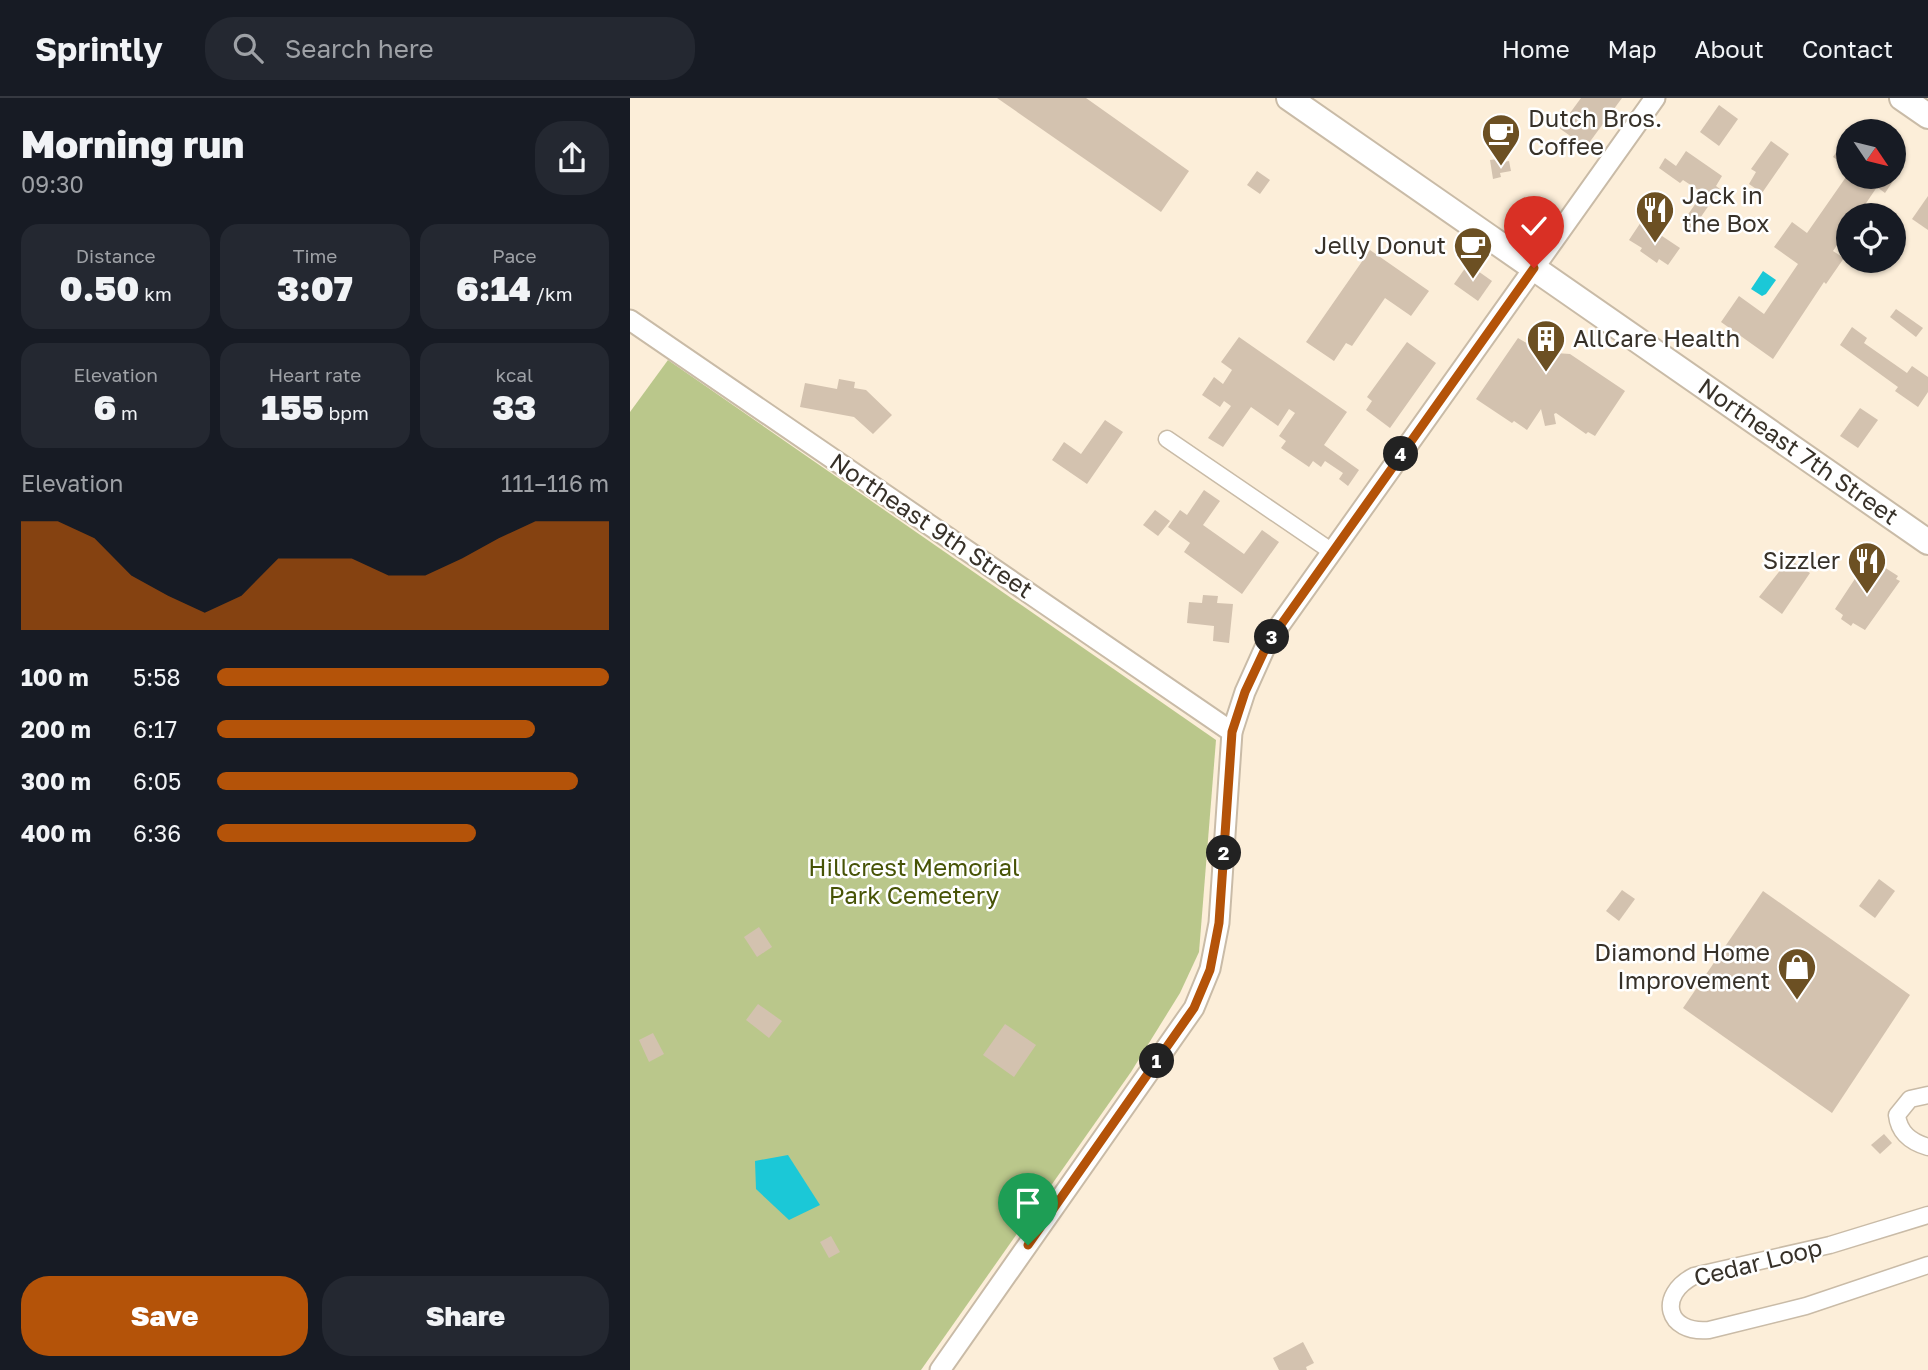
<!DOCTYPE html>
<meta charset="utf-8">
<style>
:root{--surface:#171b24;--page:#242831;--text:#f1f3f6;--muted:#9ea1a6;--line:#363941;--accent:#b45309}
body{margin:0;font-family:"Golos Text",sans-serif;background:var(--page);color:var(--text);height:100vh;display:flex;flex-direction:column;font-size:26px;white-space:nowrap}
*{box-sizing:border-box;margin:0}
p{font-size:23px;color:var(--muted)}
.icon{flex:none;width:38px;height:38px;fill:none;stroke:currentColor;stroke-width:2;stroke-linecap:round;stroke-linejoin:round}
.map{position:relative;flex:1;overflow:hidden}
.drawer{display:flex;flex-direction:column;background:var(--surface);width:630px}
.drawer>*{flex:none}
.needle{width:46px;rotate:125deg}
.buttons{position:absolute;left:1206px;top:21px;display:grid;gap:14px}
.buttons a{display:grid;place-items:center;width:70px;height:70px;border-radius:50%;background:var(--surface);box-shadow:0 2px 5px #0004;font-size:35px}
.pin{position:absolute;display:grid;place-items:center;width:60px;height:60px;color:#fff;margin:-72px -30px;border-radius:50% 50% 50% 0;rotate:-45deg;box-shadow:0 0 7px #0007}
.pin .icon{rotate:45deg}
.km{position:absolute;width:35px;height:35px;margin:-18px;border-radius:50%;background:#222;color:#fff;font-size:19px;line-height:35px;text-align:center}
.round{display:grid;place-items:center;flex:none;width:74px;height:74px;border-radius:28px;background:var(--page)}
.summary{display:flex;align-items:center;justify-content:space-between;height:119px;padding:0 21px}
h1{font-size:38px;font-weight:800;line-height:52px}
.metrics{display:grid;grid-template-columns:repeat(3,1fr);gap:10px;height:119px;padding:7px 21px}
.metrics div{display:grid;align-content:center;border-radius:18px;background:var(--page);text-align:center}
.metrics b{font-size:35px;font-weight:800}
.metrics small{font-size:19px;font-weight:400}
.metrics p{font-size:19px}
.chart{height:196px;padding:14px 21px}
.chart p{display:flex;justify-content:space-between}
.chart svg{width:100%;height:126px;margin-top:7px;fill:var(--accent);opacity:.7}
.button{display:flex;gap:14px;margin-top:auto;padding:14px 21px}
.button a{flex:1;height:80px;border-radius:28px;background:var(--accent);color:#fff;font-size:28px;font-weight:800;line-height:80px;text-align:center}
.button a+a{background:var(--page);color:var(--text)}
ul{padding:0 21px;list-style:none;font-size:23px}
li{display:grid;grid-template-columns:112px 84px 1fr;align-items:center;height:52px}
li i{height:18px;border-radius:9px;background:var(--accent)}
header{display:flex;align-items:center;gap:42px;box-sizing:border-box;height:98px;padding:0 35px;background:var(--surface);border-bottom:2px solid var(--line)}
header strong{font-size:33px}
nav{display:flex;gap:38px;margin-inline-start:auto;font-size:24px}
.search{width:490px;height:63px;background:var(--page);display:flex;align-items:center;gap:18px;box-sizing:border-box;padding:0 24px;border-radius:28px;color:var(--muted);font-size:26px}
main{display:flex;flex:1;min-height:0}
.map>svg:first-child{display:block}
</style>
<header>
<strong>Sprintly</strong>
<div class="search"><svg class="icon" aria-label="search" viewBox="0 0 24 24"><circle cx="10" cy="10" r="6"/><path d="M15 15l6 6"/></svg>Search here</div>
<nav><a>Home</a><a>Map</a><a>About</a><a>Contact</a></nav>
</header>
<main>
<section class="drawer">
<div class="summary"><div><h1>Morning run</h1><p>09:30</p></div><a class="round"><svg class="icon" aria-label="share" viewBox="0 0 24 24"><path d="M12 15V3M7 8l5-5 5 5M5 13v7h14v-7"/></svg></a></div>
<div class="metrics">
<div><p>Distance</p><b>0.50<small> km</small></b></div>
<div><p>Time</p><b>3:07</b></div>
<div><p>Pace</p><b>6:14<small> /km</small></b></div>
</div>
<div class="metrics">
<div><p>Elevation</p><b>6<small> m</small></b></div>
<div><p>Heart rate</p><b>155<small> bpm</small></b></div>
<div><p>kcal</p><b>33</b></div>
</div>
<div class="chart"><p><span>Elevation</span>111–116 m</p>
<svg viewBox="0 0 160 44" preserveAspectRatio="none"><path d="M0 44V6L10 6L20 12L30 25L40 32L50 38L60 32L70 19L80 19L90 19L100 25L110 25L120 19L130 12L140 6L150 6L160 6V44z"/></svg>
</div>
<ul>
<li><b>100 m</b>5:58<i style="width:100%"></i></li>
<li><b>200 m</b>6:17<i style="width:81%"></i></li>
<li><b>300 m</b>6:05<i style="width:92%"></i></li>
<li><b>400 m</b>6:36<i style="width:66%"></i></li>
</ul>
<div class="button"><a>Save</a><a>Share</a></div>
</section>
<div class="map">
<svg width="1298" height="1272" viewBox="0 0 1298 1272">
<rect width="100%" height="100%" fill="#fceed9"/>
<polygon fill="#bac78b" points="38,262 586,642 569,854 550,895 501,974 291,1272 0,1272 0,314"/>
<g fill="#1bc8d7">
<polygon points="1133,173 1146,182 1136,196 1132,198 1121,191"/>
<polygon points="158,1057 190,1107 159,1122 126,1091 125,1063"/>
</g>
<g fill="#d3c2af">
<polygon points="367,0 456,0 559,73 531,114"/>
<polygon points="951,0 992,0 956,49 929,30"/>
<polygon points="1089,7 1108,21 1089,48 1070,34"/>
<polygon points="1218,37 1218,69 1203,59"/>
<polygon points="1141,43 1159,56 1132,95 1119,86 1126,74 1121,71"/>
<polygon points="1056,53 1092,78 1086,88 1090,91 1062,132 1052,125 1073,95 1053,82 1050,85 1029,70 1035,60 1046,68"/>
<polygon points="868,61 868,65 879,63 881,73 870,75 871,79 863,81 860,62"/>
<polygon points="1264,63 1272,70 1255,95 1247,89 1228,117 1218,117 1218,131 1203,153 1214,160 1196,186 1194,184 1143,261 1091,224 1109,198 1134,216 1168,166 1144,149 1162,124 1177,135 1216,79 1264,79"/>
<polygon points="627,73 640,82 630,96 617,87"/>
<polygon points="1298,98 1298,132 1282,121"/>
<polygon points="1011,124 1050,150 1038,167 1029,161 1027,165 1010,153 1012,150 999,142"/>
<polygon points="740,152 799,193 781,218 755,200 722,248 716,245 704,263 676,244"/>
<polygon points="838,166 862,183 848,203 824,186"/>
<polygon points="1266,211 1293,230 1286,239 1260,219"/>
<polygon points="1222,229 1237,240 1234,245 1277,275 1282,268 1298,279 1298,294 1288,309 1265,293 1268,289 1210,247"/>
<polygon points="609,239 717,314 694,347 729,372 718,388 709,381 713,375 695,363 691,369 683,363 679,369 651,350 656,343 649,338 665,315 659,311 648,328 621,309 593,349 578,340 601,308 594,303 590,309 572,297 584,279 593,286 602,272 591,264"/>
<polygon points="888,240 912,254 940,256 995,293 965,338 958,334 956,336 926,315 924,316 926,326 915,328 911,311 897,332 884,323 882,325 846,301"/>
<polygon points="777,244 806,265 760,330 736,312 742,303 737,299"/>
<polygon points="209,281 225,284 224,290 236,292 262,317 243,336 224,319 170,309 175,285 207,291"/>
<polygon points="1230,310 1248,322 1228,350 1210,338"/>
<polygon points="475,322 493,334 457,386 422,362 434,344 451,356"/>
<polygon points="574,392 590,403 573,427 614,456 632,432 649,444 612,496 554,454 560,445 538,429 550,412 557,417"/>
<polygon points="525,412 540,423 528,438 513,427"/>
<polygon points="1159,461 1180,475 1152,516 1129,499"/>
<polygon points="1238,461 1242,464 1243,462 1268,478 1266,481 1270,483 1235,532 1223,525 1221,528 1211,521 1213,517 1205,511"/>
<polygon points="573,497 588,498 587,505 603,506 599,545 583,543 584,528 557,525 559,504 572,505"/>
<polygon points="1249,781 1265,793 1245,820 1229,808"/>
<polygon points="992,792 1005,801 989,823 976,813"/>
<polygon points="1133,793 1280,897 1202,1015 1053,910"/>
<polygon points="129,829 142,849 127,859 114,839"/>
<polygon points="128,906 152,923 139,940 116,922"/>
<polygon points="375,926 406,947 384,979 353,957"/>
<polygon points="23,935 34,956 19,964 9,942"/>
<polygon points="1254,1036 1262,1045 1250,1056 1241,1047"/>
<polygon points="201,1138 210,1154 199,1160 190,1144"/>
<polygon points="673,1244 684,1265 676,1269 677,1272 649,1272 643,1260"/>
</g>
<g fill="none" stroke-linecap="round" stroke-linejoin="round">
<g stroke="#c9bba7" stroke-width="19">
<g id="minor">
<polyline points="537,341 701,453"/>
<path d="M1298,997L1280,1001L1267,1017C1269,1035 1281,1044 1298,1049"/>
<path d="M1298,1117L1200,1147L1064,1178C1027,1197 1036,1236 1079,1232L1176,1208L1298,1167"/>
</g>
</g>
<g stroke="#c9bba7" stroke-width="23">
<g id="tertiary">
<polyline points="0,222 602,634"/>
<polyline points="310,1272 564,910 580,871 589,825 602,634 615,594 637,545 1025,0"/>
</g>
</g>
<g stroke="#c9bba7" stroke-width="28">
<g id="trunk">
<path id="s1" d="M659,0L1298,444"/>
<polyline points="1272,0 1298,18"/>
</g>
</g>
<use href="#minor" stroke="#fff" stroke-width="16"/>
<use href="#tertiary" stroke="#fff" stroke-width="19"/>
<use href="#trunk" stroke="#fff" stroke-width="24"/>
</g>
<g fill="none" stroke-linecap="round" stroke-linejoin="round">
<g stroke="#fff" stroke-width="14">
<polyline id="route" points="398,1147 564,910 580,872 589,825 602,634 615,594 638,545 904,170"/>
</g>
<use href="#route" stroke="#b45309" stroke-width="9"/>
</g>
<defs>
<g id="cafe-pin" transform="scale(2.0125)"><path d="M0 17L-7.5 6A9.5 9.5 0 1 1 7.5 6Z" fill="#6c5023" stroke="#fff"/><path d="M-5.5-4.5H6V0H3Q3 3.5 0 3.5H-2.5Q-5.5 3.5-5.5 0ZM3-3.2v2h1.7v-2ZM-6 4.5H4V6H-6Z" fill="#fff"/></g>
<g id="restaurant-pin" transform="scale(2.0125)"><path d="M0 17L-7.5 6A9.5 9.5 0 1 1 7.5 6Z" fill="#6c5023" stroke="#fff"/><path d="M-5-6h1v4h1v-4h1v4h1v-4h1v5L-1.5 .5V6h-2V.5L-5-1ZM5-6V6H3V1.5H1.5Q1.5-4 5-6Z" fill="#fff"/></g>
<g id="building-pin" transform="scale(2.0125)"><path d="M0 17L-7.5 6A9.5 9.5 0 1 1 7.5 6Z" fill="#6c5023" stroke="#fff"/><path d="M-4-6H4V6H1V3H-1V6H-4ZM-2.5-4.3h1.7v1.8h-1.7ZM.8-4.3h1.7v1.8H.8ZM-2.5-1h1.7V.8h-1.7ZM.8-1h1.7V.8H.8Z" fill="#fff"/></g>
<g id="shop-pin" transform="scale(2.0125)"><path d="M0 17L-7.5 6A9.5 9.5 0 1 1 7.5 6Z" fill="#6c5023" stroke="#fff"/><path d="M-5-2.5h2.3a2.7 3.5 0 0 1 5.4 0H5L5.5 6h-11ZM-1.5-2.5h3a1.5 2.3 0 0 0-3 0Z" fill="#fff"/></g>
</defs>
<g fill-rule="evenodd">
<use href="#cafe-pin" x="871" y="35"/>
<use href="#restaurant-pin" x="1025" y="112"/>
<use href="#cafe-pin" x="843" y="148"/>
<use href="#building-pin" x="916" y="241"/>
<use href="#restaurant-pin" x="1237" y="463"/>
<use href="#shop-pin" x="1167" y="869"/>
</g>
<g text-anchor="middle" stroke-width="5" stroke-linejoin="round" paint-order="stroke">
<g font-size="24" fill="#373129" stroke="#fff" text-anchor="start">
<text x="898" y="29">Dutch Bros.<tspan x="898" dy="28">Coffee</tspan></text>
<text x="1052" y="106">Jack in<tspan x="1052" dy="28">the Box</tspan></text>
<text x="816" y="156" text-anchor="end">Jelly Donut</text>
<text x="943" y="249">AllCare Health</text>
<text x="1210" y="471" text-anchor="end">Sizzler</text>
<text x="1140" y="863" text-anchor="end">Diamond Home<tspan x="1140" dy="28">Improvement</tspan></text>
</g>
<g font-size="24" fill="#373129" stroke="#fff">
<text dy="8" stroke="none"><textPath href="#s1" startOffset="620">Northeast 7th Street</textPath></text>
<text transform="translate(301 428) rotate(34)" y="8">Northeast 9th Street</text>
<text transform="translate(1128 1165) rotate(-14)" y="8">Cedar Loop</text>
</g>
<g font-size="24" fill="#475306" stroke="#fff">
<text x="284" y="778">Hillcrest Memorial<tspan x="284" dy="28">Park Cemetery</tspan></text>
</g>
</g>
</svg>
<div class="buttons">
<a><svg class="needle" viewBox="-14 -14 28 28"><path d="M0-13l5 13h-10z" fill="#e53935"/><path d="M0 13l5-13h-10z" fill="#9ea1a6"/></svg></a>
<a><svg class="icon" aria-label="locate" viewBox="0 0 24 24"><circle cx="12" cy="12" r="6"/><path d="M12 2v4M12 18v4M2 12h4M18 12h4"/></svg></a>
</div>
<div class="pin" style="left:398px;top:1147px;background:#1e9e55"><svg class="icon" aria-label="arrive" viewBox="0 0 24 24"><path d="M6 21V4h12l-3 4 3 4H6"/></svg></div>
<div class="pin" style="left:904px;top:170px;background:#d93025"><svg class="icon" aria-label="check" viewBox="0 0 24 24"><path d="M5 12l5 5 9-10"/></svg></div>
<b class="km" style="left:527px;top:963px">1</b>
<b class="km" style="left:594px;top:755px">2</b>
<b class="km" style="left:642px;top:539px">3</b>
<b class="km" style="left:771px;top:356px">4</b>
</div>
</main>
